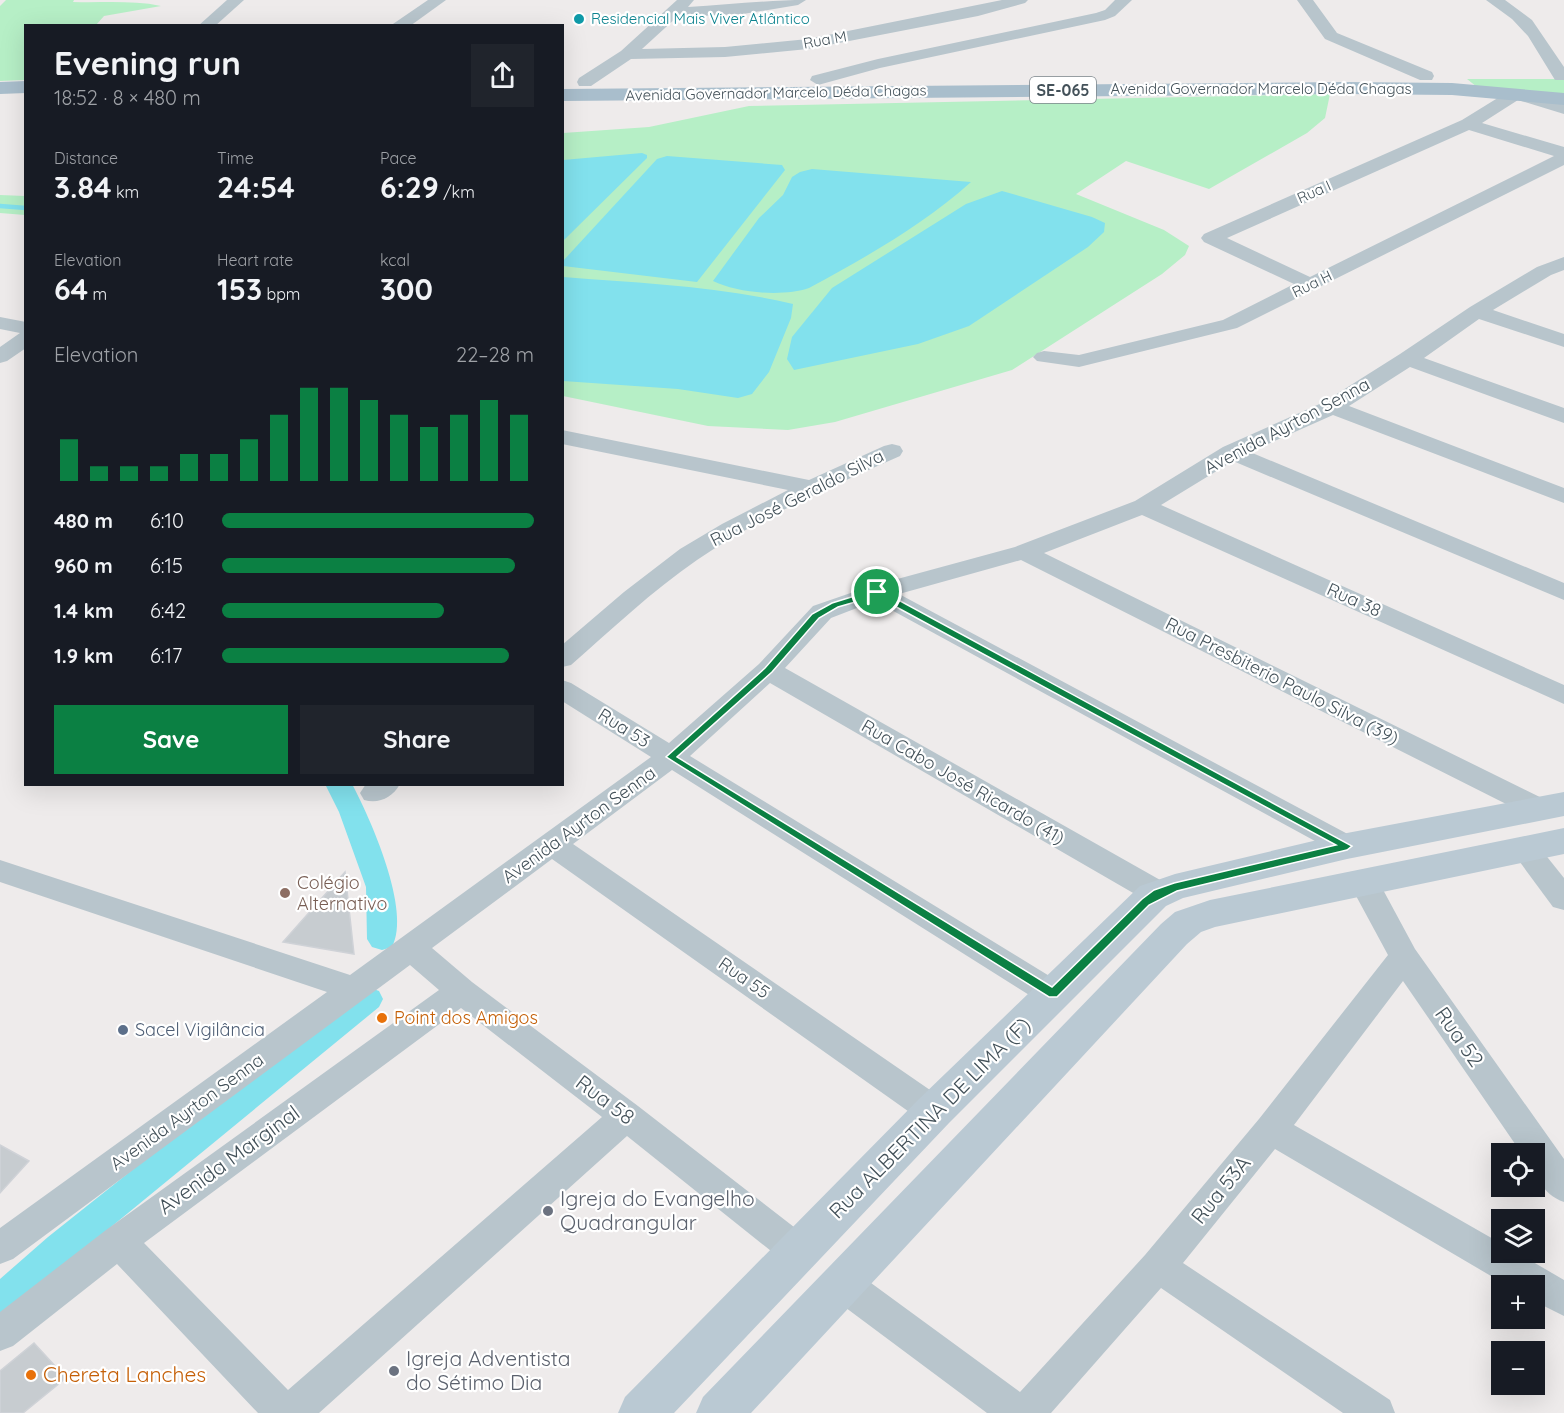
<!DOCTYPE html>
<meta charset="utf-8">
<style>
:root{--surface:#171b24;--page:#20242c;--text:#f1f3f6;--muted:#9ea1a6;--accent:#0b8043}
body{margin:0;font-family:Quicksand,sans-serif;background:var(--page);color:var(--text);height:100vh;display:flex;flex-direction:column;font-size:22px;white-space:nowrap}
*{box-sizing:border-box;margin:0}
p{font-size:20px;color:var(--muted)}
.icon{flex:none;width:33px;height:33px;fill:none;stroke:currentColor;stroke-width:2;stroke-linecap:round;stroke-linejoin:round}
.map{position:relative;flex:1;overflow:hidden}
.details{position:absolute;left:24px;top:24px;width:540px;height:762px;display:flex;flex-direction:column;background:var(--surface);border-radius:0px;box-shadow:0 6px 24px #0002}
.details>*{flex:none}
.fabs{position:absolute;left:1491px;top:1143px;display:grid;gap:12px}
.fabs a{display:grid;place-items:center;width:54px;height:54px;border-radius:0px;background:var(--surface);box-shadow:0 6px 24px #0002;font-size:30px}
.pin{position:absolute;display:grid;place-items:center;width:51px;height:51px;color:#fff;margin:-26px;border:3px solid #fff;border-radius:50%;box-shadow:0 2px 6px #0007}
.round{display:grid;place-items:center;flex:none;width:63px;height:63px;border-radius:0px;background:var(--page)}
.overview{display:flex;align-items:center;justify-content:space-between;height:102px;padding:0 30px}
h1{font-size:33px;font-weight:700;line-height:45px}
.stats{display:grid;grid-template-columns:repeat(3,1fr);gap:9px;height:102px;padding:6px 30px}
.stats div{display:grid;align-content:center}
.stats b{font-size:30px;font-weight:700}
.stats small{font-size:16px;font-weight:400}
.stats p{font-size:16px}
.chart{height:168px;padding:12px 30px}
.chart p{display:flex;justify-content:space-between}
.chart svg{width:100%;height:108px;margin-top:6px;stroke:var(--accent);stroke-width:6}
.action{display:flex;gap:12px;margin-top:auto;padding:12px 30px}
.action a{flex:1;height:69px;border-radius:0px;background:var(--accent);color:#fff;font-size:24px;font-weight:700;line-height:69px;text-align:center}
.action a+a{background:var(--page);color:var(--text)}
ul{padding:0 30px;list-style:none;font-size:20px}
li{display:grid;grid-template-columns:96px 72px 1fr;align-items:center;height:45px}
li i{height:15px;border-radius:8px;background:var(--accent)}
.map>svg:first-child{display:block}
</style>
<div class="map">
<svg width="1564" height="1413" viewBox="0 0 1564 1413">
<rect width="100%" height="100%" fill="#eeebeb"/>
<g fill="#b6efc6">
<path d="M6,0H74L73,2C103,3 132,0 161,6L104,16L96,25L26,26L25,80L0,81V6Z"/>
<polygon points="1467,79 1564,79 1564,95 1477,87"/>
<polygon points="1330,94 1325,118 1307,133 1209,189 1126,161 1076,194 1164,230 1189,246 1185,255 1162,274 1012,370 835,422 788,430 708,426 563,396 563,133 649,127 749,106"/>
<polygon points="0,195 25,196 25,215 0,213"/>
</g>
<g fill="#82e1ed">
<polygon points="642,153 647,155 647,158 563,241 563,160"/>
<polygon points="667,156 782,165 785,170 697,282 563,266 563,261 657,159"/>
<path d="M812,169L971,182C922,226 866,257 809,288C783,297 737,293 713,281L759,218L783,195L792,177L800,172Z"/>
<polygon points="1002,191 1092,217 1105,223 1104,232 1088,247 969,326 918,344 794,370 787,359 792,337 832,288 966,204"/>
<path d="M563,277C640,283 717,286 793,304L791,318L769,372L752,394L738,398L678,389L563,381Z"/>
</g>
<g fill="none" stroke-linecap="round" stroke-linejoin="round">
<polyline stroke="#82e1ed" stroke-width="4.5" points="0,206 26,208"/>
<g fill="#82e1ed" fill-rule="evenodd">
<path d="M325,784H352C370,818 412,911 392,947L382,950L372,947L367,939L366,887L339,812Z"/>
<polygon points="368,987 379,991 383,999 379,1007 72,1259 12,1312 0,1317 0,1279 48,1237 357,991"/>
</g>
</g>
<g fill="#c7ccd0" stroke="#cfd2d7" stroke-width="1.5">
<polygon points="345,872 354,954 283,942"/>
<polygon points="0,1145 29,1161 0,1193"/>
<polygon points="34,1343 66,1378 23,1413 0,1413 0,1371"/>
</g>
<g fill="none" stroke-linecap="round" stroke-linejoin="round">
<g fill="#b8c5cc" fill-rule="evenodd">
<polygon points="227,0 244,0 215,26 198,26"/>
<polygon points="428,0 446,0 410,26 390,26"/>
<path d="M677,0H694L688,7C727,5 766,0 806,0L798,5L743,14L677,17L642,49L725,47L808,39L1002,0H1028L1025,3L978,16L808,49L725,57L631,59L591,86H579L577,82L579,78L621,51Z"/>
<polygon points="1115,0 1132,0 1115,16 1105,20 880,68 818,85 810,80 812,76 878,59 1096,13 1105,10"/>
<polygon points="1297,0 1313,0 1337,33 1432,72 1434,76 1432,80 1420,80 1325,39"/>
<polygon points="1486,0 1505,0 1532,20 1564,67 1564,80 1555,80 1528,36 1512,19"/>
<path d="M1518,90L1564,104V114L1518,100L1482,123L1564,147V165L1237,328L1079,367L1037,361L1033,357L1037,353L1044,351L1079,355L1223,320L1294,284L1204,242L1201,238L1204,234L1462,120L1509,91ZM1469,130L1554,156L1310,277L1227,238Z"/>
<path d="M1564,257V270L1551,275L1493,310L1564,334V347L1479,319L1424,358L1564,408V423L1410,367L1349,406L1564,488V503L1333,415L1250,452L1564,583V600L1233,461L1161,505L1564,685V704L1142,515L1044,553L1550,802L1554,809L1550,816L1540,819L1530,816L1021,560L899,594L1357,839L1362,846L1357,853L1347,856L1337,853L875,601L831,618L785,668L1169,885L1173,893L1169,901L1158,904L1147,901L770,683L690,756L1064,985L1069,994L1064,1003L1053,1006L1042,1003L672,770L573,844L946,1101L951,1111L946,1121L934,1125L922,1121L552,859L432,948L472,982L638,1106L812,1241L817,1252L812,1263L799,1268L786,1263L627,1136L319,1413H258L117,1264L13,1346L0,1351V1312L106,1230L439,990L410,965L13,1259L0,1264V1228L327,992L0,882V860L350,975L651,757L562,701V680L571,683L669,743L759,664L813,606L868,587L1015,547L1135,501L1223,447L1324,402L1400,354L1470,307L1537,267ZM461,1008L602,1117L288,1390L144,1243Z"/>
<polygon points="0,317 26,322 26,348 7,361 0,363 0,347 20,333 0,329"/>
<path d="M562,430L809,480L884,446L892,444L900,446L903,451L900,456C831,487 760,517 697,560C652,591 612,629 571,665L562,667V645L624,592L680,549L722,524L788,490L562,444Z"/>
<path d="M366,784H400C392,798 379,804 364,800L360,793Z"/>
<polygon points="1526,840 1536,843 1564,878 1564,910 1553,907 1511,850 1516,843"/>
<path d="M1363,870L1374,873L1415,949L1564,1159V1202C1542,1194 1534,1176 1534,1154H1522L1403,981L1294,1125L1502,1244V1252H1516L1564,1280V1316L1534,1301V1286H1508L1275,1149L1183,1263L1390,1400L1395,1413H1343L1161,1288L1051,1413H987L830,1296L825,1284L830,1272L843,1268L856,1272L1020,1392L1145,1255L1259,1119L1388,955L1348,881L1352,873Z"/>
</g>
<g fill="#bac9d3" fill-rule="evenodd">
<polygon points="1564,792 1564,816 1347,859 1183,898 1166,906 949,1123 674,1413 618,1413 625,1397 919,1099 1140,886 1175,874 1347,833"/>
<polygon points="1564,828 1564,854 1215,927 1201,932 1187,944 751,1413 696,1413 703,1397 1161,924 1175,912 1210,900"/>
</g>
<g fill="#a9becc" fill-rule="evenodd">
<polygon points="26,81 26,93 0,94 0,82"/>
<polygon points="1343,82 1452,83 1564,93 1564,105 1452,95 1343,94 562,101 562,89"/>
</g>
</g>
<path fill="#0b8043" stroke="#fff" stroke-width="1.5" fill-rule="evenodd" d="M874,590H880L1352,846L1347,850L1177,891L1149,905L1057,997H1049L666,757L765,668L812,614L832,603ZM876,596L1336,845L1174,883L1154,890L1142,899L1052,987L677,757L772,672L819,618L838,607Z"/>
<circle fill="#0f9aa8" stroke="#fff" stroke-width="2" cx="579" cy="19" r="6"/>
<circle fill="#8d6e63" stroke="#fff" stroke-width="2" cx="285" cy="893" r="6"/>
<g fill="#e8710a" stroke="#fff" stroke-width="2">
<circle cx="382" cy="1018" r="6"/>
<circle cx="31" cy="1375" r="6"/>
</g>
<circle fill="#5c6f8a" stroke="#fff" stroke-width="2" cx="123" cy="1030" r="6"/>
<g fill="#6b7280" stroke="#fff" stroke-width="2">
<circle cx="548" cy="1211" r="6"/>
<circle cx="394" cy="1371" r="6"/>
</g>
<g text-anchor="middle" stroke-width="4.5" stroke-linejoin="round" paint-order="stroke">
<g font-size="15" fill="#0d838f" stroke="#fff" text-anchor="start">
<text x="591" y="24">Residencial Mais Viver Atlântico</text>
</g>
<g font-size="15" fill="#435159" stroke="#fff">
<text transform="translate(825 40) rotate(-10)" y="5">Rua M</text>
<text x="1261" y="94">Avenida Governador Marcelo Déda Chagas</text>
<text transform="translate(776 93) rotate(-1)" y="5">Avenida Governador Marcelo Déda Chagas</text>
<text transform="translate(1314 192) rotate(-24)" y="5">Rua I</text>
<text transform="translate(1312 284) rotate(-26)" y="5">Rua H</text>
</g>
<rect fill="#fff" stroke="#7b858b" stroke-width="1.5" x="1030" y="77" width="66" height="26" rx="4.5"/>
<g font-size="16" font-weight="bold" fill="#435159">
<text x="1063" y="96">SE-065</text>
</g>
<g font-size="18" fill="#435159" stroke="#fff">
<text transform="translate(1287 426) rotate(-28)" y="6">Avenida Ayrton Senna</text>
<text transform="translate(797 498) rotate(-27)" y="6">Rua José Geraldo Silva</text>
<text transform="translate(1354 600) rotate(24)" y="6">Rua 38</text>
<text transform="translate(1282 681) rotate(27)" y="6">Rua Presbiterio Paulo Silva (39)</text>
<text transform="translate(624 728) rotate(32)" y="6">Rua 53</text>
<text transform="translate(963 782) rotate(30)" y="6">Rua Cabo José Ricardo (41)</text>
<text transform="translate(579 825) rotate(-36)" y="6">Avenida Ayrton Senna</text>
<text transform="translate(744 978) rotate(35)" y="6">Rua 55</text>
<text transform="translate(187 1112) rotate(-36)" y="6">Avenida Ayrton Senna</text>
</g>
<g font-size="18" fill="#785e54" stroke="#fff" text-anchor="start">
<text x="297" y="889">Colégio<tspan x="297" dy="21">Alternativo</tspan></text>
</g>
<g font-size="18" fill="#c56008" stroke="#fff" text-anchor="start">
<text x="394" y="1024">Point dos Amigos</text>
</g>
<g font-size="18" fill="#4e5e75" stroke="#fff" text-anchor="start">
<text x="135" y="1036">Sacel Vigilância</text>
</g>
<g font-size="21" fill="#435159" stroke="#fff">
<text transform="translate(1459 1037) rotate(55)" y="7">Rua 52</text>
<text transform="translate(605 1100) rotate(37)" y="7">Rua 58</text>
<text transform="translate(930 1118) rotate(-45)" y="7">Rua ALBERTINA DE LIMA (F)</text>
<text transform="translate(229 1160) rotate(-36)" y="7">Avenida Marginal</text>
<text transform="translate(1221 1190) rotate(-51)" y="7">Rua 53A</text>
</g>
<g font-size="21" fill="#5b616d" stroke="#fff" text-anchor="start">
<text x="560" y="1206">Igreja do Evangelho<tspan x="560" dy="24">Quadrangular</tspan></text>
<text x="406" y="1366">Igreja Adventista<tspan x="406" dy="24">do Sétimo Dia</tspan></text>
</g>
<g font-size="21" fill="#c56008" stroke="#fff" text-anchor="start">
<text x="43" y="1382">Chereta Lanches</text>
</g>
</g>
</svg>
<div class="fabs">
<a><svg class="icon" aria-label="locate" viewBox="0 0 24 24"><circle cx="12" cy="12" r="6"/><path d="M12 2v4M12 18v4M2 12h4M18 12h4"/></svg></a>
<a><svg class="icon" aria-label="layers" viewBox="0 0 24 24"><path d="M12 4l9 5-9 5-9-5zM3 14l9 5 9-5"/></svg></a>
<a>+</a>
<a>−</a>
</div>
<div class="pin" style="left:877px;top:592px;background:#1e9e55"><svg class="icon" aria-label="arrive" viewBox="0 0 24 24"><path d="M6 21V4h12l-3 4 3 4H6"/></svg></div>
<section class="details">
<div class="overview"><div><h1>Evening run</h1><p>18:52 · 8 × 480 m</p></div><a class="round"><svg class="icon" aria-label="share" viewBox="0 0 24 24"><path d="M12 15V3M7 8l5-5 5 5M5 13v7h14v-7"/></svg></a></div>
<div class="stats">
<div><p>Distance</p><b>3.84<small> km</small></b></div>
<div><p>Time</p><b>24:54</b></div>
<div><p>Pace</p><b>6:29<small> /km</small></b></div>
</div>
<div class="stats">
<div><p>Elevation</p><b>64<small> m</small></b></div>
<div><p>Heart rate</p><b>153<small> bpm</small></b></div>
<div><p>kcal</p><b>300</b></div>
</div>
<div class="chart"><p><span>Elevation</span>22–28 m</p>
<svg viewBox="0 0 160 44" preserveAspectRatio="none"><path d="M5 44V27M15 44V38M25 44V38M35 44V38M45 44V33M55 44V33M65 44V27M75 44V17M85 44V6M95 44V6M105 44V11M115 44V17M125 44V22M135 44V17M145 44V11M155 44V17"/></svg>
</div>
<ul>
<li><b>480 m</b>6:10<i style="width:100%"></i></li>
<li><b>960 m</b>6:15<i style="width:94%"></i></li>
<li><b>1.4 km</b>6:42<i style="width:71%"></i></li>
<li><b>1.9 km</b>6:17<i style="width:92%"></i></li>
</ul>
<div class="action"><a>Save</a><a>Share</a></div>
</section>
</div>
